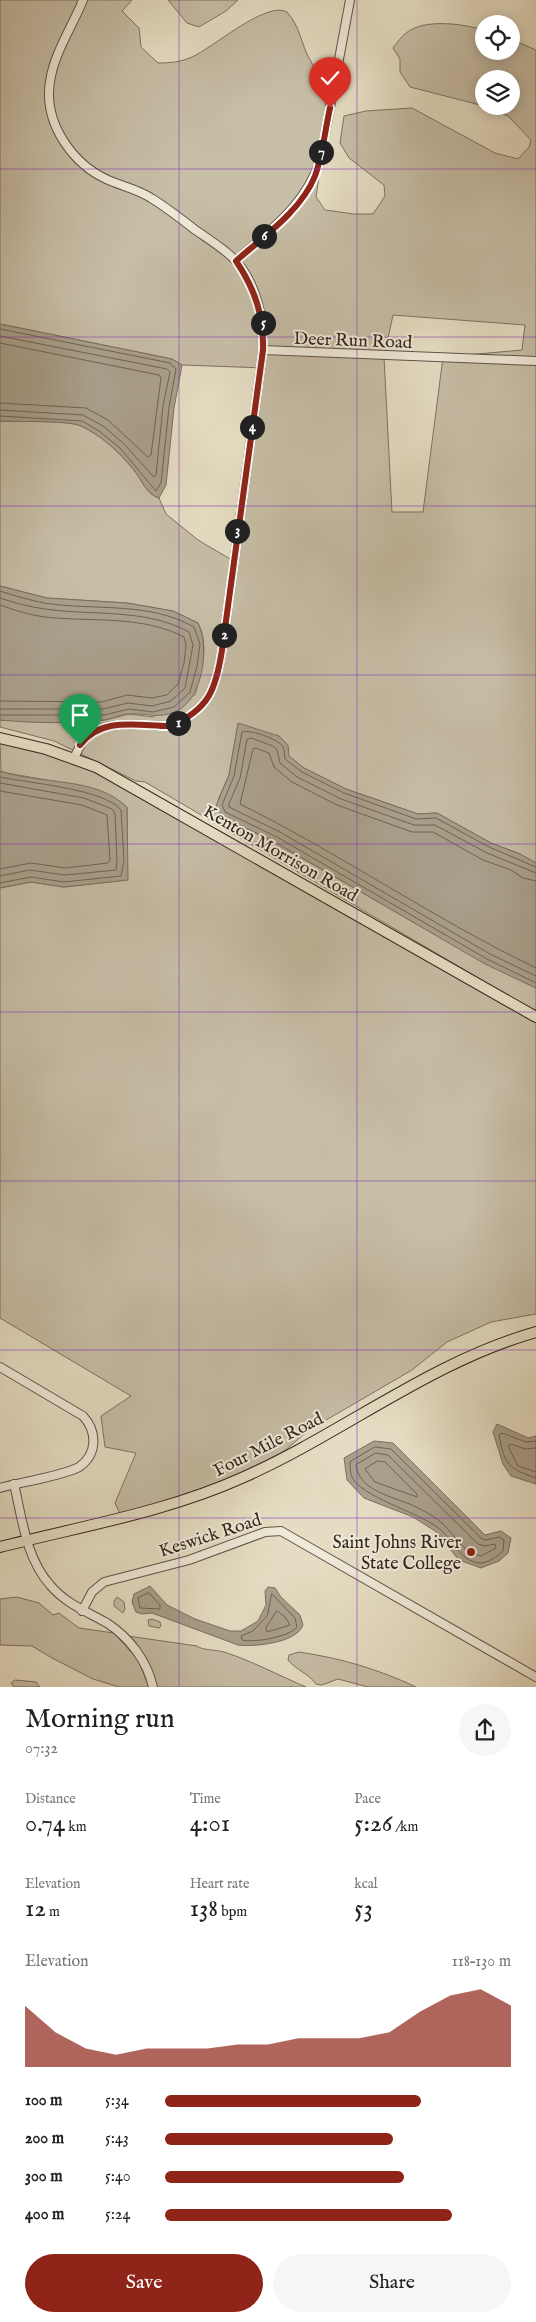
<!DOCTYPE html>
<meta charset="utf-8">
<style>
:root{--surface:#fff;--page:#f6f6f6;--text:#222;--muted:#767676;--accent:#8f2418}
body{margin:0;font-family:"IM FELL English",serif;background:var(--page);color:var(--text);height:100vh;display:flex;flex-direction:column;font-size:19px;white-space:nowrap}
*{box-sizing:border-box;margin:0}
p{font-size:16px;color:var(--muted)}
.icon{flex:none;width:28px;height:28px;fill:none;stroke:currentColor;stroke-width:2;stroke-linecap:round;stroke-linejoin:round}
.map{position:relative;height:1687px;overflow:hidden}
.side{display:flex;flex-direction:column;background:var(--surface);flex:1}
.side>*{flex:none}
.tools{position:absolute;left:475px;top:15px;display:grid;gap:10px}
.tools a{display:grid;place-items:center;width:45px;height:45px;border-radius:50%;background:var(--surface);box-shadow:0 2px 12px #0003;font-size:25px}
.pin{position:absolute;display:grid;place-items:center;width:42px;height:42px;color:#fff;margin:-51px -21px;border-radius:50% 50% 50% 0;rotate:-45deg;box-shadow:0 0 5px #0007}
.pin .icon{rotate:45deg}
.km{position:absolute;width:25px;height:25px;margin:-12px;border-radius:50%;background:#222;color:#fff;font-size:14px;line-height:25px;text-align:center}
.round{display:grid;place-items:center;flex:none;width:52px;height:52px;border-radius:26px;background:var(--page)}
.headline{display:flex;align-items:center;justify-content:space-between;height:85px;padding:0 25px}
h1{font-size:28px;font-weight:600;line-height:38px}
.figures{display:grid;grid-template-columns:repeat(3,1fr);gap:8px;height:85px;padding:5px 25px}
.figures div{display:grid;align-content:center}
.figures b{font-size:25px;font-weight:600}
.figures small{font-size:14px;font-weight:400}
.figures p{font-size:14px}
.chart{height:140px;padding:10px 25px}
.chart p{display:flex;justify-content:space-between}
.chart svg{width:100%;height:90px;margin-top:5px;fill:var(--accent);opacity:.7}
.action{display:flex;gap:10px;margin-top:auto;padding:10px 25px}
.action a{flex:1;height:58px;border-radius:30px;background:var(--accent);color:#fff;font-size:20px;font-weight:600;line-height:58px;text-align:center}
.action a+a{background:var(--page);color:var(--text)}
ul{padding:0 25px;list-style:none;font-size:16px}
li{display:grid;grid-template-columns:80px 60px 1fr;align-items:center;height:38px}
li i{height:12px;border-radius:6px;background:var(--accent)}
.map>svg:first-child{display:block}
</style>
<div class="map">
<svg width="536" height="1687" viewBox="0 0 536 1687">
<rect width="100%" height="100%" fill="#e5ddc3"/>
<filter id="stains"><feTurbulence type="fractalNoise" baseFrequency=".004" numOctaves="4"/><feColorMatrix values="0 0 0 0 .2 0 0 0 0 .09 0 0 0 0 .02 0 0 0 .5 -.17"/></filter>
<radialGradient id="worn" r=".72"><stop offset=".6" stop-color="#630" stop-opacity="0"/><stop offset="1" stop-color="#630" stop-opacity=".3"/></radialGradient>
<g fill="#c7bea7" stroke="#7e7262" fill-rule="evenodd">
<path d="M0,0H132L122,11L139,28L141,47L158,63C170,63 181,62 192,57C211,49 267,0 287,12C300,26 301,44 310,60C316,71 324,81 332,91L316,197L325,210L354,214H373L385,196L384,185L349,158L340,143L344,116L366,111L412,108L495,153L518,159L529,147L531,140L508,116L484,106H511V79H484V106L410,87L400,72V59L393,48C397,43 401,37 406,33C425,18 463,24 484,30V51H511V39L536,50V863L520,854L491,843L437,813L418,814L346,789L304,768L238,724L229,775L218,800L221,816C329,868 428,936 536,988V1012L145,782L136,781L54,741L0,727V720H105L129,714L153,717L195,695C201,671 210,647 198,623L173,611L127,603L47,598L0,586V421C17,422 68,420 81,426C101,435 120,453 134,470C142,480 146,494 159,498L166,514L198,540L237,563L265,368L182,365L172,359L0,324ZM393,315L525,325L522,350L443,357L423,512H392L384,357Z"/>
<polygon points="168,0 238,0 226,11 199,27 187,23"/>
<polygon points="0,743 48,755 94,771 536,1022 536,1314 491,1322 447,1342 412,1370 309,1430 283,1452 244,1473 209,1488 120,1514 115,1503 136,1453 105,1447 101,1416 131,1396 0,1318 0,888 31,882 64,887 127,880 127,808 87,787 1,772"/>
<polygon points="17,1597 39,1603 53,1615 59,1613 79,1628 114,1633 138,1660 149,1687 119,1687 93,1679 52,1658 32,1646 0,1645 0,1599"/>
<polygon points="117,1597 124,1602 125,1609 123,1613 114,1606 114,1601"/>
<polygon points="152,1619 160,1622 161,1626 159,1628 149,1626 148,1620"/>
<path d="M128,1636L197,1646C203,1651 217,1649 227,1653C254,1662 280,1676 306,1687H157L145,1657Z"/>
<path d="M299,1652C340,1658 378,1669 416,1687H368L338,1679L322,1685L316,1684C308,1673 296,1670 288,1660L289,1655Z"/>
<polygon points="15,1680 36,1682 40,1687 14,1687 11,1683"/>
</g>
<g fill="#a99f8b" stroke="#7a6f5f">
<path d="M0,324L172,359L182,365L174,408L166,485L159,498C146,494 142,480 134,470C120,453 101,435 81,426C68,420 17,422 0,421Z"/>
<path d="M0,586L47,598L127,603L173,611L198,623C210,648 203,700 175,712C158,719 146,713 130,714C121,714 112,719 104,720C70,724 33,723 0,720Z"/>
<polygon points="238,723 279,736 288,745 289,756 304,768 346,789 418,814 437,813 491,843 520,854 536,863 536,988 485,964 275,842 221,816 216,806 229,775"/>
<path d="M0,771C40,785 95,776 127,807L128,880L64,887L31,882L0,888Z"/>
<polygon points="497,1424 528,1438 536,1436 536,1484 511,1476 503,1464 493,1432"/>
<polygon points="374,1441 393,1443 485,1535 501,1531 511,1538 508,1553 499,1561 481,1568 459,1560 435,1531 413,1517 364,1498 347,1480 344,1458"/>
<path d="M150,1586L167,1605L195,1619L230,1631H241L258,1621L266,1605L265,1591L268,1587L275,1588L281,1597L300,1615L303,1625C297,1643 254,1647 238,1645L152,1613L142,1614L136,1612L132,1602L134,1594Z"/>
</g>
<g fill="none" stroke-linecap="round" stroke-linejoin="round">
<g stroke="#6e6354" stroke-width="1">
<polyline points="0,329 170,363 176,369 169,407 161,483 156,491 120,448 99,431 82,421 0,416"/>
<polyline points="0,336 167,369 170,372 163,406 156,475 154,477 124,444 103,426 83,415 0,410"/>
<polyline points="0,343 159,375 161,378 151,455 148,457 108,420 86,408 0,403"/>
<path d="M0,591C15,596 29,600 44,603C95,611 148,601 194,627L200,644L197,666L190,692L174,707L153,712L129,709L104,715H0"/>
<path d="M0,598C15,603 30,607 45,609C93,616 145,608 189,632L193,645L185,688L171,701L152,706L128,703L103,709H0"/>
<path d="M0,605C14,610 30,615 45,617C90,622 142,615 184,637L186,645L184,663L178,684L167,695L152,698L127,695L102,702L0,701"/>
<path d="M0,777C28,783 105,789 121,810L124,861L121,876L64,882L31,877L0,883"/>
<polyline points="0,783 84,798 112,809 115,813 117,861 116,870 65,875 30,870 0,876"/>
<polyline points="0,791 82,805 107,815 110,861 108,863 65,868 31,863 0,869"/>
<path d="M536,867L489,847L436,818L416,819L344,793L302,772L285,759C284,755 285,750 283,747C279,739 249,729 242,732L234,776L222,805L225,812L277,837L487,959L536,983"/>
<polyline points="536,873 487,853 435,825 414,825 341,799 297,777 280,763 277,750 273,746 251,738 247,739 240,778 229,804 229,807 280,832 490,954 536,976"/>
<path d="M536,881L523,878L511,870L483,860L433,832H412L337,805L292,782L274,767L269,753L256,748L253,749L240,804C341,854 434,919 536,968"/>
<path d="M536,1441L526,1442L502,1433L499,1435C504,1464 509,1469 536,1478"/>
<path d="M375,1447L391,1449L482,1539L486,1540L499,1537L504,1540L503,1551C498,1556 488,1563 480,1563C459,1562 452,1537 437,1527C417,1512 360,1496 352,1477C350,1473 350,1466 350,1462Z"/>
<polyline points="536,1448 525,1449 511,1444 508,1446 518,1466 536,1472"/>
<path d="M376,1453L388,1455L478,1544L485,1546L495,1544L496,1548L481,1556C462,1552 456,1536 443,1524C437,1518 428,1513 420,1509C400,1497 359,1494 356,1465Z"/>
<polygon points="378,1461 385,1462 417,1494 417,1497 375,1482 365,1469"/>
<polygon points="149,1593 160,1605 160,1609 140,1608 138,1598"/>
<path d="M272,1594L295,1618L297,1627C289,1637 254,1643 242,1640L241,1636L253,1631L267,1616Z"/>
<polygon points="277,1611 285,1617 290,1625 267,1632 266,1628"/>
</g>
<g stroke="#605447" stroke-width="10">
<g id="minor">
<path d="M83,0C71,30 50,58 49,92C48,128 74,164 106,179C121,186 137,189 151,198C166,207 180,218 194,229C208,239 225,249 236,261C257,285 264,319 263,350"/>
<path d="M236,261C270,230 305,206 320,161L350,0"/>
<path d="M74,758C78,750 82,740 89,735C107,719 146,726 170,726C209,710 216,689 222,650L263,350L536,361"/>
<path d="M0,1367L83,1416C97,1431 98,1454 79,1467C66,1475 18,1483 0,1488"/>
<path d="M14,1484C22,1518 26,1558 50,1585C66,1604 86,1611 107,1623C130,1638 147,1661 153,1687"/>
<polyline points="82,1611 92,1592 104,1582 189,1560 265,1532 281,1531 536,1677"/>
</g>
</g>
<g stroke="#34271e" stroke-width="12">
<g id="major">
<polyline points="0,738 46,749 96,767 536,1017"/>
<path d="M0,1547C82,1526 167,1512 244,1477C343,1433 430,1362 536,1332"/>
</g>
</g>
<use href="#minor" stroke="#eee9d8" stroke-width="8"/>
<use href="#major" stroke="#e5ddc3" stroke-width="10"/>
</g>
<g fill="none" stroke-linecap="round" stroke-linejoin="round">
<g stroke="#fff" stroke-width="10">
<path id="route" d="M80,745C102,716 138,726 170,726C209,710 216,689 222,650L263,350C264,316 255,289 236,261C263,237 301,211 315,176C323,154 325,130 330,108"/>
</g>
<use href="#route" stroke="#8f2418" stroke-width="6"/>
</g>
<path fill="none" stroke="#7b2cbf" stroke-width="1" stroke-opacity="0.55" d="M179,0V1687M357,0V1687M0,169H536M0,337H536M0,506H536M0,675H536M0,844H536M0,1012H536M0,1181H536M0,1350H536M0,1518H536"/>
<circle fill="#8f2418" stroke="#eee9d8" stroke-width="2" cx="471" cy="1552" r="5"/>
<g text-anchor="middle" stroke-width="4" stroke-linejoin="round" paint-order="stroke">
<g font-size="18" fill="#34271e" stroke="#eee9d8">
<text transform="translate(353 340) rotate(2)" y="6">Deer Run Road</text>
<text transform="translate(281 853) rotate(30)" y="6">Kenton Morrison Road</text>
<text transform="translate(268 1444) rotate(-27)" y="6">Four Mile Road</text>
<text transform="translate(210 1535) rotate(-18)" y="6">Keswick Road</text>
</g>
<g font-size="18" fill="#34271e" stroke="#eee9d8" text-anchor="end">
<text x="461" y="1548">Saint Johns River<tspan x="461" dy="21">State College</tspan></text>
</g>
</g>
<rect width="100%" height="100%" filter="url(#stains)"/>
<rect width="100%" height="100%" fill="url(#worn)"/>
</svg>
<div class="tools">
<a><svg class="icon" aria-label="locate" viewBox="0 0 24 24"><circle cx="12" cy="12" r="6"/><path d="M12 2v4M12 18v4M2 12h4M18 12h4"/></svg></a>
<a><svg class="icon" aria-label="layers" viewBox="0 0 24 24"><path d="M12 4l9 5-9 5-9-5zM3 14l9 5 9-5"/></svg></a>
</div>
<div class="pin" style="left:80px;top:745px;background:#1e9e55"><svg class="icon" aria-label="arrive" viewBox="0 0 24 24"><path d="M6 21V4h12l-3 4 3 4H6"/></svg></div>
<div class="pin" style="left:330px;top:108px;background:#d93025"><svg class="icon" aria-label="check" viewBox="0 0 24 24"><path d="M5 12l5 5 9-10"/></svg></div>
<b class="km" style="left:178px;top:723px">1</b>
<b class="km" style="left:224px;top:635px">2</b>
<b class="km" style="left:237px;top:531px">3</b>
<b class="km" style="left:252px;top:427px">4</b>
<b class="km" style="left:263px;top:323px">5</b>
<b class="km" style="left:264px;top:236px">6</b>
<b class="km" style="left:321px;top:152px">7</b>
</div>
<section class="side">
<div class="headline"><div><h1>Morning run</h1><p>07:32</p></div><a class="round"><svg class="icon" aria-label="share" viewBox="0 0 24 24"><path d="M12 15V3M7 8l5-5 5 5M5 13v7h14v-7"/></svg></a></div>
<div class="figures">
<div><p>Distance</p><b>0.74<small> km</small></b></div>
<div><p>Time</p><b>4:01</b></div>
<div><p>Pace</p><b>5:26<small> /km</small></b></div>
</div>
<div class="figures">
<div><p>Elevation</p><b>12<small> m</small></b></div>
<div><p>Heart rate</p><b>138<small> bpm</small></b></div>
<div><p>kcal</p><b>53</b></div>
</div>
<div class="chart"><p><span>Elevation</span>118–130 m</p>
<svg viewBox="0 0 160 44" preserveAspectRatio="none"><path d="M0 44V14L10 27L20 35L30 38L40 35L50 35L60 35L70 33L80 33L90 30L100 30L110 30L120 27L130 17L140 9L150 6L160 14V44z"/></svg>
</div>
<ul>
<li><b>100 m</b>5:34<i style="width:74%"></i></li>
<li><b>200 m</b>5:43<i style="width:66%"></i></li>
<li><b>300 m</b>5:40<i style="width:69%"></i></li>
<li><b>400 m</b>5:24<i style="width:83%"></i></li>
</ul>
<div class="action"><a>Save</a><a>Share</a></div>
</section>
